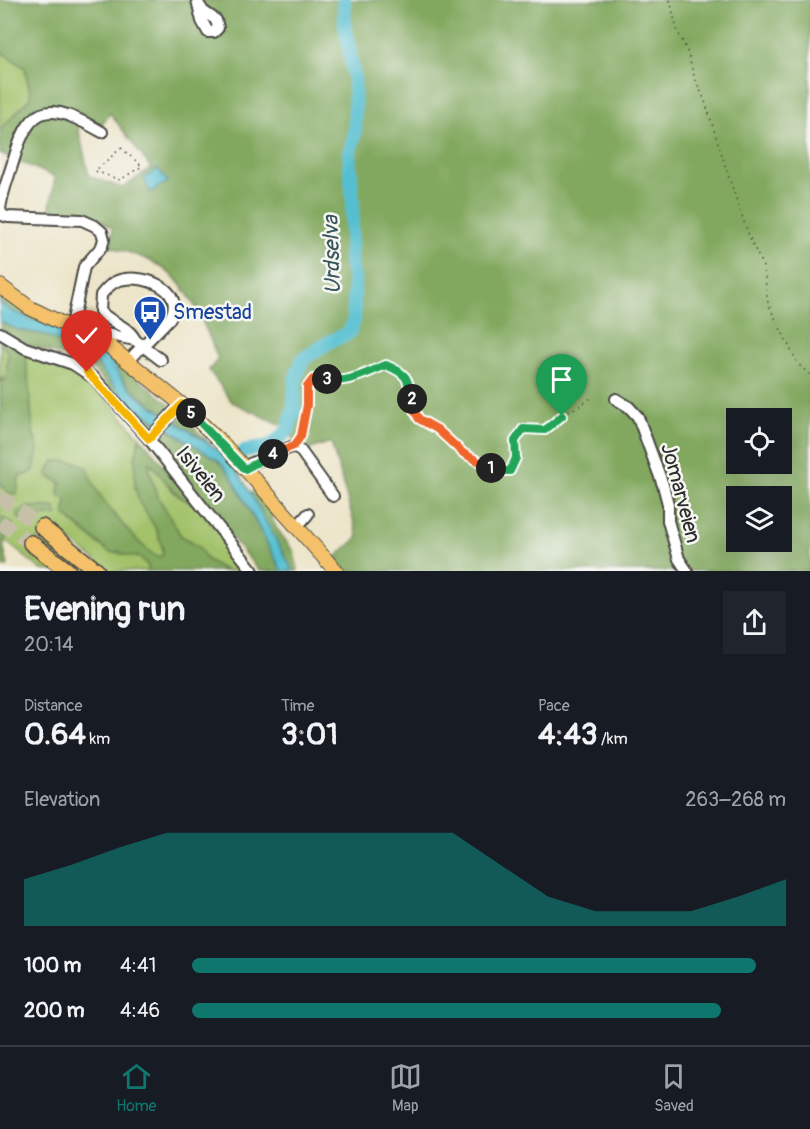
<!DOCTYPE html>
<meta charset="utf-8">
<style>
:root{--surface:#171b24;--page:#20242c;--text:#f1f3f6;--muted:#9ea1a6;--line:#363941;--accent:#0f766e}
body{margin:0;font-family:Pangolin,sans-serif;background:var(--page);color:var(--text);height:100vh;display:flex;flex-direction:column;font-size:22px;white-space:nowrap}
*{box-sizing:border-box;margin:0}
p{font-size:20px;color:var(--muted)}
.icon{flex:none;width:33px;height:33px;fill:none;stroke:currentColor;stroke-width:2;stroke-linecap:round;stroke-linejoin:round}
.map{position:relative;height:571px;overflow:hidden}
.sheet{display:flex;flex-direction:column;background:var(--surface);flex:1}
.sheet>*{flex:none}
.controls{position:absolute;left:726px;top:408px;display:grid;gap:12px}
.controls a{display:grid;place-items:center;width:66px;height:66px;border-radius:0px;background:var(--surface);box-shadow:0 6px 24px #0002;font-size:30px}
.pin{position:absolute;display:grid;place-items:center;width:51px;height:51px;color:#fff;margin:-62px -26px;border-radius:50% 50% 50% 0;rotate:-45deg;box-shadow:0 0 6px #0007}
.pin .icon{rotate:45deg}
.km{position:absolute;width:30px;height:30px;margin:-15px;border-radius:50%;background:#222;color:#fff;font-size:16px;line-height:30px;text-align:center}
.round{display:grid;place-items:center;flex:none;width:63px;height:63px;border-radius:0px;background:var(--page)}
.overview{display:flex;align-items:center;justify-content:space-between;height:102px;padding:0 24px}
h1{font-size:33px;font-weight:700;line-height:45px}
.stats{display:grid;grid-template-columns:repeat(3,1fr);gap:9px;height:102px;padding:6px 24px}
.stats div{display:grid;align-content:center}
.stats b{font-size:30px;font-weight:700}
.stats small{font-size:16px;font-weight:400}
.stats p{font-size:16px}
.chart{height:168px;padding:12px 24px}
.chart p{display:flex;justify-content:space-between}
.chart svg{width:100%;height:108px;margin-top:6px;fill:var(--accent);opacity:.7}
ul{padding:0 24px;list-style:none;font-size:20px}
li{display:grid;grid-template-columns:96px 72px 1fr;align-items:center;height:45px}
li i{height:15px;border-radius:8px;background:var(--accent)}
.menu{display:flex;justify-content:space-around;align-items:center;height:84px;border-top:2px solid var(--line);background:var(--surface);font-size:16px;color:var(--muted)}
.menu a{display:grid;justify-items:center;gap:3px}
.menu .on{color:var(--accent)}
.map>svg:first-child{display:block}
</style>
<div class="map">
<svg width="810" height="571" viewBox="0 0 810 571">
<rect width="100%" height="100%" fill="#f6f6f2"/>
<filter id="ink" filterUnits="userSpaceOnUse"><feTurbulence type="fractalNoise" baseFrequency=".0167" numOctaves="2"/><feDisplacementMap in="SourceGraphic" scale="12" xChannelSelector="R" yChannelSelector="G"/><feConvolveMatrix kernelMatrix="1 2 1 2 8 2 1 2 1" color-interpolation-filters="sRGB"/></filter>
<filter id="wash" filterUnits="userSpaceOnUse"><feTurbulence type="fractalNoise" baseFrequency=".008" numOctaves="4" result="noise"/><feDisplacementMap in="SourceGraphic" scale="24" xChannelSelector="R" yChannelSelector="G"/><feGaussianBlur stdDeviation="1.35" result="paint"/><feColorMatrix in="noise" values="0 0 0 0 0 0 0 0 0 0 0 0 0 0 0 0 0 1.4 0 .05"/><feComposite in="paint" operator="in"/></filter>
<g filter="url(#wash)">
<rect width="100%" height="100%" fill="#ede5c9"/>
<g fill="#a3c26a" stroke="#67764a" stroke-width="1.5" fill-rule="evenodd">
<polygon points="0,51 25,68 31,97 0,130"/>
<polygon points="0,343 8,351 6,380 3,381 0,376"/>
<path d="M23,351L71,367L87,378L140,437L138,442L153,523L162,544L163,555L157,558C138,544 90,492 88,468C78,460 67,462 54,461L53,479L62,483L58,493L66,500L72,522L109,552C120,552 129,557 140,557L148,566L149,571H109L57,530V528L49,524L42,536L47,542L49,539L87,571H78L44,546L45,543L36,540L29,550L36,558L38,555L59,571L42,570L4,540L12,524L2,517L0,518V484L11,494L18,487L17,481L19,476L29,474L34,464L38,449L33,432L26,355ZM28,507H53L57,515L20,519Z"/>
<path d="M165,433L163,437C171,455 182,461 187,482L160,445V438Z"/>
<path d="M149,463C166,474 171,501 194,502L235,551L233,559L238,571H226L207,560L192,541L181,536L158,497L150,472Z"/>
</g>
<g fill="#82a85e" stroke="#566a44" stroke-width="1.5" fill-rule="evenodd">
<path d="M0,0H810V571H345L334,559L358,537L331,442L302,452L286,427L232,402L209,370L218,359C205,325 190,284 158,265C144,256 125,252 110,246L113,228L93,215L49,213L55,177L0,153V130L31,97L25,68L0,51ZM81,113L101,125L110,113L151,168L123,188L89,176L78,127ZM736,418H782V464H736ZM736,496H782V542H736Z"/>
<path d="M0,292L52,323C34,324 14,314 0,303Z"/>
<polygon points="0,322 19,330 43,334 91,356 117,390 135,407 157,422 149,428 142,426 93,369 80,361 27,345 12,337 0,328"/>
<polygon points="0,337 23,351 26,355 33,432 38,449 34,470 29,474 19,476 17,494 8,493 0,484 0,376 2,381 6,380 8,351 0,343"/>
<path d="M103,350L162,398L169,404V410L165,414C139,397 117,378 103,350Z"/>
<polygon points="181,418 185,419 209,443 176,422"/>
<polygon points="169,430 210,454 227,469 282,571 259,571 187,482 181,463 168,447 163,437"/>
<path d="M140,437L194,502L193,504C175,496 164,480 153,465L149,463L150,472L158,497L181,536L198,546L207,560L226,571H149L148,566L140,557L125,555L119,551L114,553L109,552L65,515L66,500L58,494L61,483L48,476V471L54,461C67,462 78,460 88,468C90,491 138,546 157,557L163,555V550L157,530L139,502L135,487V458Z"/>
<polygon points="254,491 258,491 274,512 271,517 277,529 294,552 298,571 293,571 256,505 251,494"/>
<path d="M28,507H53L57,511V515C44,515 32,519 20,519L17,516V512Z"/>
<path d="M2,517L12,524L13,527C0,541 3,548 8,565L5,567L0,565V518Z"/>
</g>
<g fill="#55bfd1" stroke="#40757e" stroke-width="1.5">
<polygon points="158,169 168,182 150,192 144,178"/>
<polygon points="0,303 10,310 32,320 52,323 103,350 124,382 140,398 226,455 246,485 293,571 282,571 232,477 219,461 135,407 117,390 91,356 43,334 19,330 0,322"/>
</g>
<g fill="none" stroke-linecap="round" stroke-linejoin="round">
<polyline stroke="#55bfd1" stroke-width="14" points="244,451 272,445 288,430 294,410 295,380 303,359 329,342 349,333 354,321 354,278 350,261 353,202 349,155 355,133 354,79 345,24 344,0"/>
</g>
</g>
<g filter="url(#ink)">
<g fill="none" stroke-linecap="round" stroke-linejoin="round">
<g stroke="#c6c0a9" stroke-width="15" stroke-dasharray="15 8" stroke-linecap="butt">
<polyline points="0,497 42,527"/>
<polyline points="0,522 31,543"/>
</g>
<g stroke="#484743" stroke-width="14">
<g id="minor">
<polyline points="197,0 202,21 208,32 214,32 218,28 216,20 203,11 198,3"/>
<path d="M102,132C53,104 31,99 14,159C9,176 2,192 0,209L2,215L8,217L82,220L95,226L102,232L104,239L102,246L84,267L73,320L100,333L135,340L161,360"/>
<polyline points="0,333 25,348 73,364 94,378 149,439 253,571"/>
<path d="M129,360L170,318C188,288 138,271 115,282C109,285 105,290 101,295L100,311C110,323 129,326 135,340"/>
<polyline points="616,399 629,407 638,417 663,485 668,504 668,521 679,559 687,571"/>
<polyline points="149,439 181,404"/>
<polyline points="245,469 250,464 294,446 300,450 333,496"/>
<polyline points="297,527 308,514"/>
</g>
</g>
<g stroke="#484743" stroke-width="16">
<polyline id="major" points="0,286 30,308 109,346 181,404 224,445 336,571"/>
</g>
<g stroke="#484743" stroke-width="18">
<g id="highway">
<polyline points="42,527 97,571"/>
<polyline points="31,543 68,571"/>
</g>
</g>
<g stroke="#484743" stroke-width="1.5" stroke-dasharray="1.5 4.5" stroke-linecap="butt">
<polyline points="670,0 677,30 687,51 694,76 705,101 730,181 749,236 764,269 768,304 798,364 810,375"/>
<polygon points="121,148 142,166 120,180 95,171"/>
<path d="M300,438L307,405V387L313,379C324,377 334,382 345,380C355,377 379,364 388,366C419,372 404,400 418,417C423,423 432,425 438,429C460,446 477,469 507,471C519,463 512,455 515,443C516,438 520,433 523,429L545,430L568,411L578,407L591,398"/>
</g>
<use href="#minor" stroke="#fff" stroke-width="10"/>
<use href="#major" stroke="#f4c16a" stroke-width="14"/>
<use href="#highway" stroke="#f4c16a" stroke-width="15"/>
</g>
</g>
<g fill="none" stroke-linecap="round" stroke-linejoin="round" filter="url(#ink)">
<g stroke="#fff" stroke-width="12">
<polyline id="split-1" points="491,468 504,471 510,471 516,458 515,441 523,429 545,430 562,416"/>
</g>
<g stroke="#fff" stroke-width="12">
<polyline id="split-2" points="412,399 414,410 419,419 437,429 463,453 491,468"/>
</g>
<g stroke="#fff" stroke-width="12">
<path id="split-3" d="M327,379C346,385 368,372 386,365C407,374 408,377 412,399"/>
</g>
<g stroke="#fff" stroke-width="12">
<polyline id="split-4" points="273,454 294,446 301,436 307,405 307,387 313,379 327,379"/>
</g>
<g stroke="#fff" stroke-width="12">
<polyline id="split-5" points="191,413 245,469 273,454"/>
</g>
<g stroke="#fff" stroke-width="12">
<polyline id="split-6" points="117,404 149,439 182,404 191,413"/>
</g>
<g stroke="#fff" stroke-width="12">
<polyline id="split-7" points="87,372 117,404"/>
</g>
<use href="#split-1" stroke="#22a559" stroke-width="8"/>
<use href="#split-2" stroke="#f0652b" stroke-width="8"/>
<use href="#split-3" stroke="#22a559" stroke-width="8"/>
<use href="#split-4" stroke="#f0652b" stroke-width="8"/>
<use href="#split-5" stroke="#22a559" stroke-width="8"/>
<use href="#split-6" stroke="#f5b400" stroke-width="8"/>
<use href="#split-7" stroke="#f5b400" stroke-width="8"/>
</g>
<defs>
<g id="bus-pin" transform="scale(1.725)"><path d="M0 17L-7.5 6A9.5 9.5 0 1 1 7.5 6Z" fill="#1a4fb4" stroke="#f6f6f2"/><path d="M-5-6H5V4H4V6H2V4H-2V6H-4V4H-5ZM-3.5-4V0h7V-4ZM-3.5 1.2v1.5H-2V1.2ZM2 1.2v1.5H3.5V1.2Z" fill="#fff"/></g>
</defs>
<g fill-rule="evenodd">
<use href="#bus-pin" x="150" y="312"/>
</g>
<g text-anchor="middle" stroke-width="5" stroke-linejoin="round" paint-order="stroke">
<g font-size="21" fill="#164399" stroke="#f6f6f2" text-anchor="start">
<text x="173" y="319">Smestad</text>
</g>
<g font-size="21" fill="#2b2b2b" stroke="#f6f6f2">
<text transform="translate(201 474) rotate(51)" y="7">Isiveien</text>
<text transform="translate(681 493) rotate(75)" y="7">Jomarveien</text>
</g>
<g font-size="22" font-style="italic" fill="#38575d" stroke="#f6f6f2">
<text transform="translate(331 255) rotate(-92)" y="8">Urdselva</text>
</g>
</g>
</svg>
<div class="controls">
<a><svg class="icon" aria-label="locate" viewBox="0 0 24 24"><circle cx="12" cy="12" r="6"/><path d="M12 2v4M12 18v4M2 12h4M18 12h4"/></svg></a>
<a><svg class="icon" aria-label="layers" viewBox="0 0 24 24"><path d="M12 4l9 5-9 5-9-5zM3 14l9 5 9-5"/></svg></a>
</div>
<div class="pin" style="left:562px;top:416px;background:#1e9e55"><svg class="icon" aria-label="arrive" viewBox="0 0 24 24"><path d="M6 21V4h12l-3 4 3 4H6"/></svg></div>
<div class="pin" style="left:87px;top:372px;background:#d93025"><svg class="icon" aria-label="check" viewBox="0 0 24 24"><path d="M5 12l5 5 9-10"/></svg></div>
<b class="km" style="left:491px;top:468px">1</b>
<b class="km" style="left:412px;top:399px">2</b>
<b class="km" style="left:327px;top:379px">3</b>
<b class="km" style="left:273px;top:454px">4</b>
<b class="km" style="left:191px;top:413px">5</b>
</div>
<section class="sheet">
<div class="overview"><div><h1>Evening run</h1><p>20:14</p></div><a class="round"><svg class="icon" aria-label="share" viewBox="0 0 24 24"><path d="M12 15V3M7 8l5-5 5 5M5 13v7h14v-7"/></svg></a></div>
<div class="stats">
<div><p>Distance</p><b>0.64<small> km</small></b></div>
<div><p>Time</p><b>3:01</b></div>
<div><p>Pace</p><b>4:43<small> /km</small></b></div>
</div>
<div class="chart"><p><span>Elevation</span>263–268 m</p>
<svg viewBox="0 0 160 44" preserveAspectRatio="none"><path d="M0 44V25L10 19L20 12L30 6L40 6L50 6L60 6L70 6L80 6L90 6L100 19L110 32L120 38L130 38L140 38L150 32L160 25V44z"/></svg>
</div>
<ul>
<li><b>100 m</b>4:41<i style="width:95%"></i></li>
<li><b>200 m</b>4:46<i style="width:89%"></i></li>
</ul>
</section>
<nav class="menu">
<a class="on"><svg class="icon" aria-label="home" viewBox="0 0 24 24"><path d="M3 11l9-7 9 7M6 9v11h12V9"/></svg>Home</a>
<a><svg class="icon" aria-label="map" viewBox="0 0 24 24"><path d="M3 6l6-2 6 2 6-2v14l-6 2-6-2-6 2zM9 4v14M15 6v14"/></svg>Map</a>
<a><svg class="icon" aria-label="saved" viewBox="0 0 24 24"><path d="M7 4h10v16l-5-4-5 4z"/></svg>Saved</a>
</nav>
